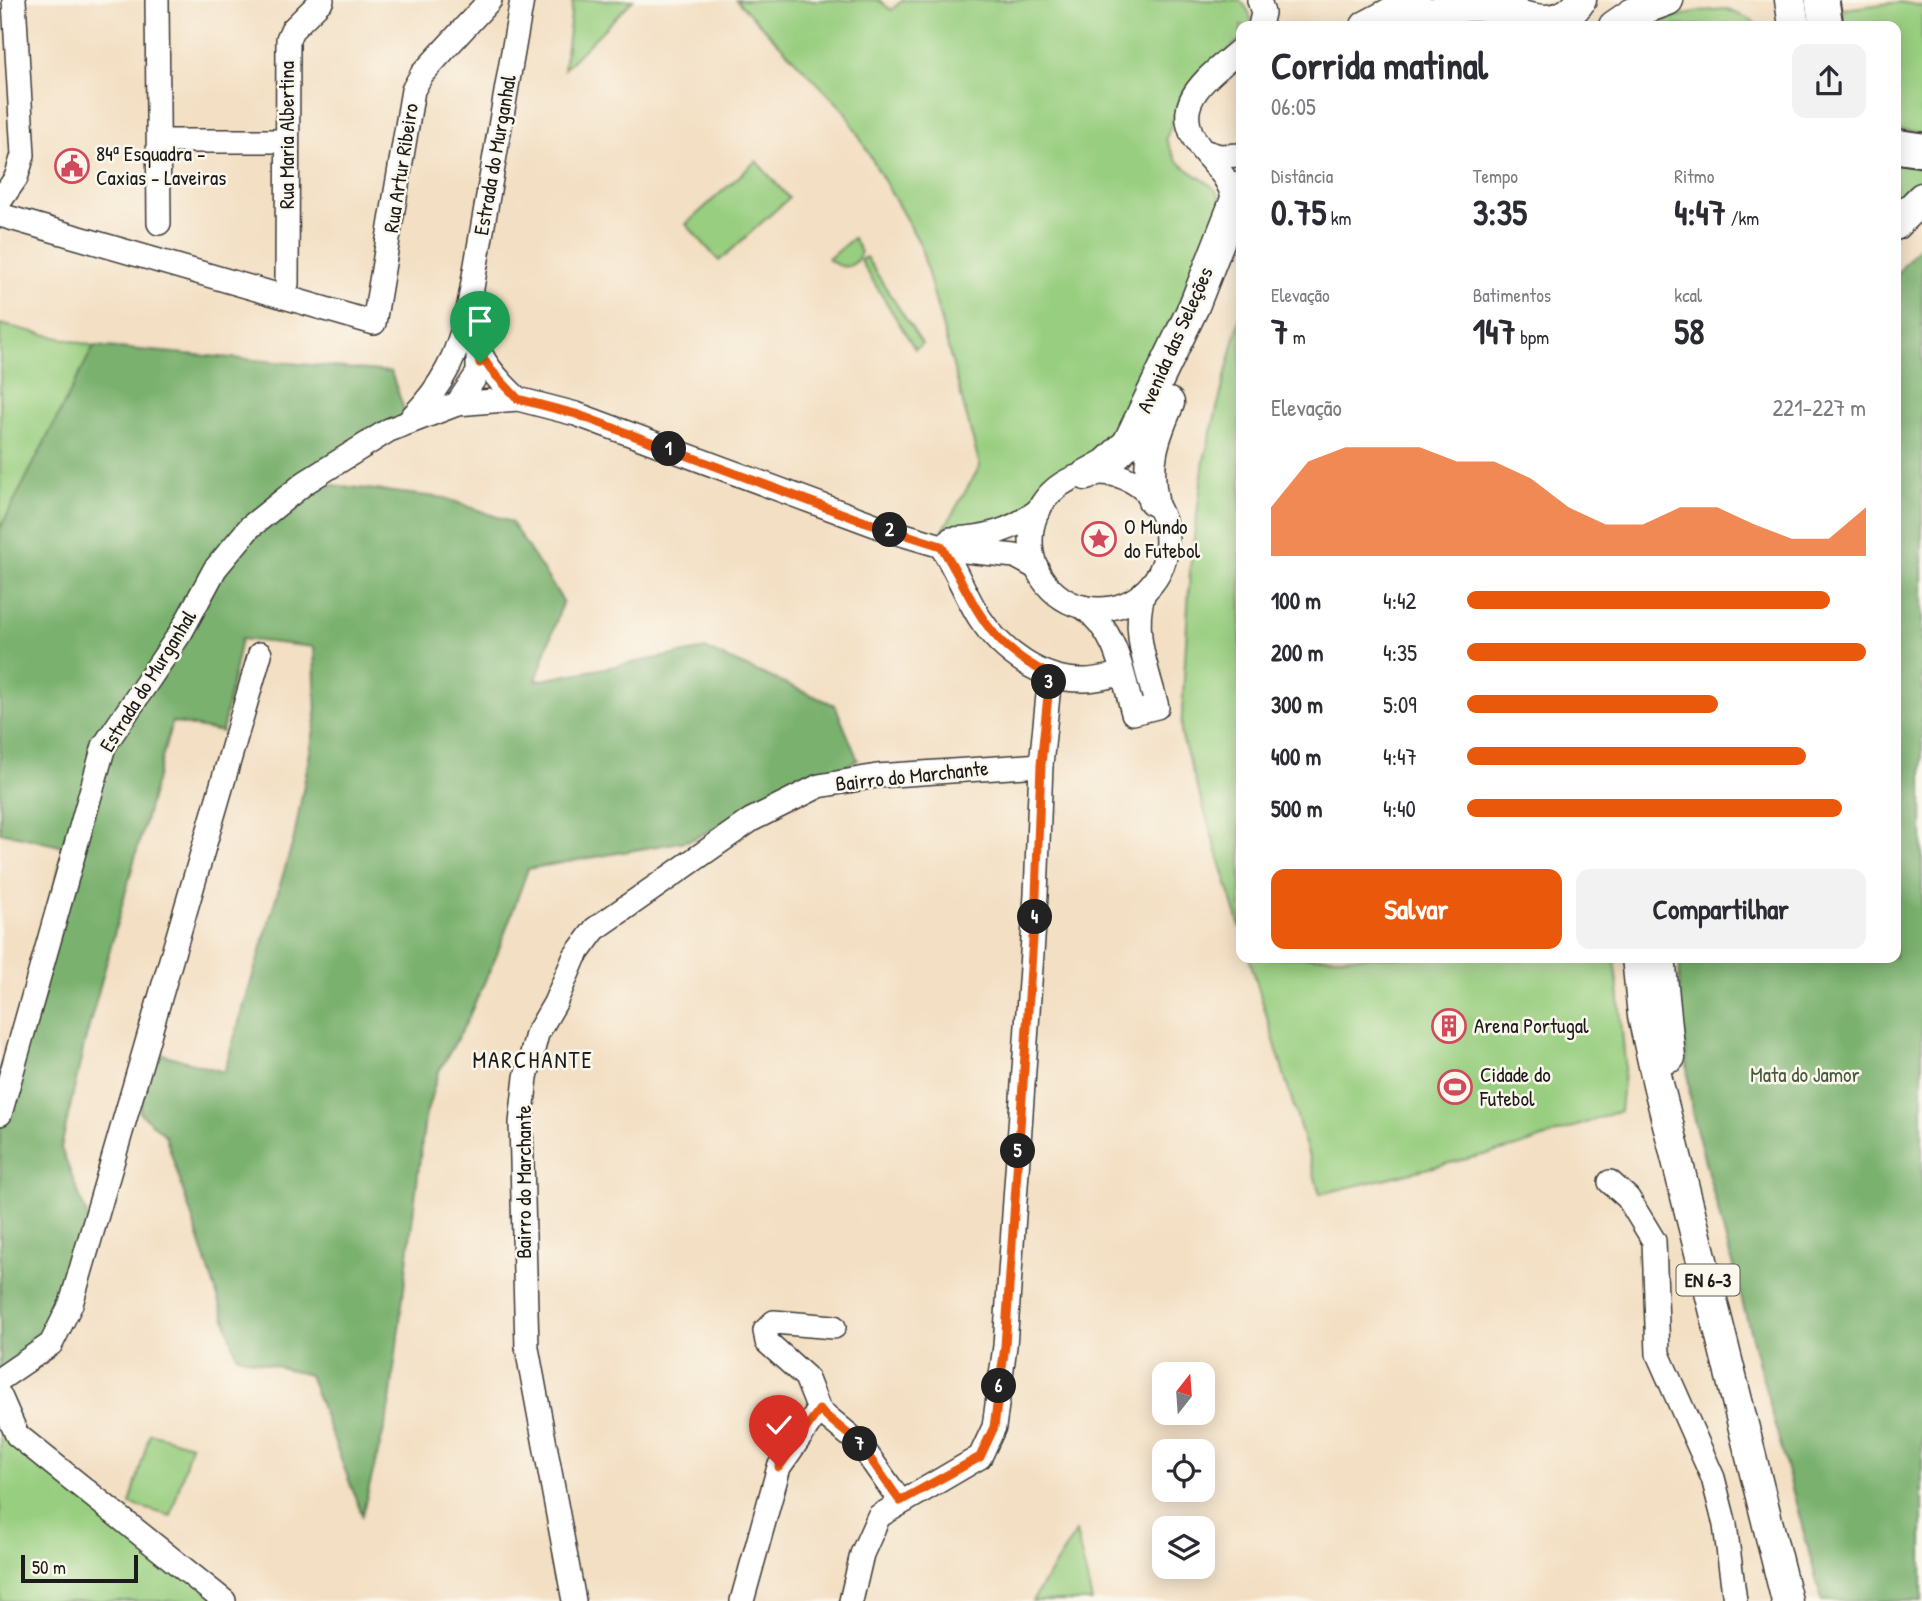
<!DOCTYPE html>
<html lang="pt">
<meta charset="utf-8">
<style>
:root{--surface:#fff;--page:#f2f2f3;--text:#2b2b33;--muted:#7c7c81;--accent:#ea580c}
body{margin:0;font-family:"Patrick Hand",sans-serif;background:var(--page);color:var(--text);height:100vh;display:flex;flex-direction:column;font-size:26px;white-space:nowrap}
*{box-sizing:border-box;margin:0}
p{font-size:23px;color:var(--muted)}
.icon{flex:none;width:38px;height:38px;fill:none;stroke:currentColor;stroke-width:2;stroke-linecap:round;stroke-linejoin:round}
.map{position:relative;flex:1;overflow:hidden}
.drawer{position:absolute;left:1236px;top:21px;width:665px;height:942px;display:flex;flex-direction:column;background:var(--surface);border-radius:14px;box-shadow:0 4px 18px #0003}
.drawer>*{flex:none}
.needle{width:46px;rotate:17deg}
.fabs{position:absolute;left:1152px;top:1362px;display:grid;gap:14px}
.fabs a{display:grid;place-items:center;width:63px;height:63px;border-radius:14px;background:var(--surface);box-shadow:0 4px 18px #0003;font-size:35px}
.scale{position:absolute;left:21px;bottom:18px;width:117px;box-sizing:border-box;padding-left:7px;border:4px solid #1c1c1c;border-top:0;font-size:19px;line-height:24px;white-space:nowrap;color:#1c1c1c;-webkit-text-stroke:5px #fbf7ec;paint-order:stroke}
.pin{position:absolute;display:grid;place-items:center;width:60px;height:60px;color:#fff;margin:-72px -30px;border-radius:50% 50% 50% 0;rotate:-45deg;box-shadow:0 0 7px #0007}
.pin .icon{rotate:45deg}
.km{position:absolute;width:35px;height:35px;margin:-18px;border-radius:50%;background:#222;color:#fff;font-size:19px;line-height:35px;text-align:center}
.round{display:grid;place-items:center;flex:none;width:74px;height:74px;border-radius:14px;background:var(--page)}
.head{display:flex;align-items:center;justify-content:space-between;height:119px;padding:0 35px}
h1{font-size:38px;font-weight:800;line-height:52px}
.stats{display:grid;grid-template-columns:repeat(3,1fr);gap:10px;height:119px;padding:7px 35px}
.stats div{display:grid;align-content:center}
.stats b{font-size:35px;font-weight:800}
.stats small{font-size:19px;font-weight:400}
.stats p{font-size:19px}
.chart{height:196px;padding:14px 35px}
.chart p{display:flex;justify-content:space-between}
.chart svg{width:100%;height:126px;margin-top:7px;fill:var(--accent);opacity:.7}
.action{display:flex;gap:14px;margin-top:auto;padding:14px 35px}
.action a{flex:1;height:80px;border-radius:14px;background:var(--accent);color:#fff;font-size:28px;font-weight:800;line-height:80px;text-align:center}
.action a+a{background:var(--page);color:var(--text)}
ul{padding:0 35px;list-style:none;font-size:23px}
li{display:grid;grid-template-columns:112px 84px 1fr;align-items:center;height:52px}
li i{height:18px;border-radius:9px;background:var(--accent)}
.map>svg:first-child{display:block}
</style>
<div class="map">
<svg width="1922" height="1601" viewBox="0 0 1922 1601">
<rect width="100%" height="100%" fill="#fbf7ec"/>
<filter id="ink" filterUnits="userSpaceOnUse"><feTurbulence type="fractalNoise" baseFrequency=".0143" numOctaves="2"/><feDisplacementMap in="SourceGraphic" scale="14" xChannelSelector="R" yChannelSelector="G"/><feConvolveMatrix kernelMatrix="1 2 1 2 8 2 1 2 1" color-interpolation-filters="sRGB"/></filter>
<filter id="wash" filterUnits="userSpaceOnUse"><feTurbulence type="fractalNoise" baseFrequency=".00686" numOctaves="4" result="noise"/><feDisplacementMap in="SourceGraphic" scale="28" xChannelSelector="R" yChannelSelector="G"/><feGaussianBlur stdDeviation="1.57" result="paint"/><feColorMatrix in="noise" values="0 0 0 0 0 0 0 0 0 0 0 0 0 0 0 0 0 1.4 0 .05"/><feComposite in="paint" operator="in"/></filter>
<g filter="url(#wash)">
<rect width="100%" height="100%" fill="#f3dfc3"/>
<g fill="#98ce7f" stroke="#5a754e" stroke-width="2">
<polygon points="573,0 633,0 564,69"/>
<path d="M736,0H879L891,10L903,0H1240C1247,8 1253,16 1251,26H1241V39L1183,92L1166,139C1169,145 1172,154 1176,159C1191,177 1218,181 1223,205L1115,448L1065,469L1043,489L1026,512L955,537L942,532L980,466L920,244L844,110Z"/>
<polygon points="1900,2 1922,6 1922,134 1895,129 1895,26 1841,26 1844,9"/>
<polygon points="1726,9 1752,20 1757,26 1638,26 1699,11"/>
<polygon points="1895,153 1922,159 1922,179 1895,196"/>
<polygon points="756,161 789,198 719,261 686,224"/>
<path d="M853,238L861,252C855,270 841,270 828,259Z"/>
<polygon points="866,257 922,344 915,349 860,260"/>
<polygon points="1241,314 1241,930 1181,734 1190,568 1204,460"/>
<polygon points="0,324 94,346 0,529"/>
<polygon points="1249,957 1615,957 1625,1062 1620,1111 1517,1147 1320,1194"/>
<polygon points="0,1396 17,1435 224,1601 0,1601"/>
<polygon points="150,1433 191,1445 171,1516 130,1504"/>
<polygon points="1076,1532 1092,1601 1032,1601"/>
</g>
<g fill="#7ab16e" stroke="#4b6645" stroke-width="2">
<polygon points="1922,243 1922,1601 1822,1601 1692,1113 1679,993 1680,957 1895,957 1895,276"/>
<polygon points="94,346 391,372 408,421 307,482 445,498 511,522 563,601 536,681 705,649 835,705 858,760 691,840 528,869 497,954 466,1023 438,1073 425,1118 389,1410 362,1515 309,1375 237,1356 165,1135 139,1112 155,1052 224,1072 294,838 316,720 314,647 241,639 222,732 172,722 84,1045 61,1148 93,1231 51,1344 0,1379 0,1125 64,847 0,832 0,529"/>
</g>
</g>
<g filter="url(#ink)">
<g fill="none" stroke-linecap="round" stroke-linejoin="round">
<g stroke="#3c3935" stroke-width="26">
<g id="minor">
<polyline points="157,0 159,223"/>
<polyline points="1259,0 1263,13 1260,26"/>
<polyline points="159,141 287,141"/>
<polyline points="1203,151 1219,156 1241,155"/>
<polyline points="0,201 16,178 23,155 14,0"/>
<path d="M1234,201C1230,181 1219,170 1206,155C1163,106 1204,81 1241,49"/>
<polyline points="0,215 374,323 413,90 422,74 490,0"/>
<polyline points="287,284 288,39 292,30 322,0"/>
<path d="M469,317C472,351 494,377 518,399"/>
<polyline points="457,404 478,373 478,351"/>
<path d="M412,417C445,383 456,356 468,311L522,0"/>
<circle cx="1099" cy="541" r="68"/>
<path d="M951,539C986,538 1011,531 1039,510"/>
<path d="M941,546C955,568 965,594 979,617C1001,651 1042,682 1085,680C1097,680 1110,676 1122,674"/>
<path d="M1083,607C1118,633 1122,673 1133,713L1157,707C1147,668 1131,631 1144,592"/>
<polyline points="0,1114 104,746 181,632 215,569 250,527 306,482 389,430 457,404 518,399 576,414 891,531 955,550 1015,556 1037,568"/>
<polyline points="1610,1182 1628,1198 1654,1241 1658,1354 1713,1478 1725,1525 1735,1601"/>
<polyline points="834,1327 774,1322 765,1331 767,1342 806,1377 819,1410 860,1444 900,1501"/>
<polyline points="0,1379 51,1344 71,1304 260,654"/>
<polyline points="0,1396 17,1435 224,1601"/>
<polyline points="574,1601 527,1348 521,1123 526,1077 537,1034 555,1003 575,956 595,929 751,820 819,786 877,776 1041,765"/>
<polyline points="742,1601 779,1467 819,1410"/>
<polyline points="851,1601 862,1554 879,1516 980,1457 994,1427 1005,1346 1036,895 1041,765 1050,675"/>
</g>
</g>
<g stroke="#3c3935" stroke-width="33">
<g id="major">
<polyline points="1790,0 1794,26"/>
<polyline points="1366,26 1415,0"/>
<path d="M1402,26C1425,16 1450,6 1475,6C1511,6 1554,41 1581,0"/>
<polyline points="1614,26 1633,13 1668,0"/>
<polyline points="1895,225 1922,198"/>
<polyline points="1086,475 1106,464 1128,443 1194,306 1241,186"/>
<path d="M1153,500C1145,462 1154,437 1169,403"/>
<polyline points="1637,957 1643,1016 1658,1084 1787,1601"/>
<polyline points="1660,957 1670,1057"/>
</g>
</g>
<g stroke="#3c3935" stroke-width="37">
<g id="highway">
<polyline points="1822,0 1826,26"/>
<polyline points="1895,146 1922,150"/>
</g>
</g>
<use href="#minor" stroke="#fff" stroke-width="23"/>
<use href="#major" stroke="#fff" stroke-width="30"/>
<use href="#highway" stroke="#fff" stroke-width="33"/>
</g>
</g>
<g fill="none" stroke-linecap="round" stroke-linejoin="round" filter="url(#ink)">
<g stroke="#fff" stroke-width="14">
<path id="route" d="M480,363L478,351L491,370L518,399L576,414L857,519L941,546C978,605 981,641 1050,675L1041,765L1036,895L1005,1346L994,1427L980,1457L900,1501L860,1444L819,1410L779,1467"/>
</g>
<use href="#route" stroke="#ea580c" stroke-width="9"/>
</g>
<defs>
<g id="civic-ring" transform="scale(1.75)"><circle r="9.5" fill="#fbf7ec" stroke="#d1495b" stroke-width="1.5"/><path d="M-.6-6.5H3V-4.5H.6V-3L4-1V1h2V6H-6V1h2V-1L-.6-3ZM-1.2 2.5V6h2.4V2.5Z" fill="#d1495b"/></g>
<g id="sight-ring" transform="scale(1.75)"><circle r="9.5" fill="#fbf7ec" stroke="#d1495b" stroke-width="1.5"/><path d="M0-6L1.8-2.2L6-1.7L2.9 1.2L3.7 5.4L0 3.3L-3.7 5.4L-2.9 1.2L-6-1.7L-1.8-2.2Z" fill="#d1495b"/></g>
<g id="building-ring" transform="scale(1.75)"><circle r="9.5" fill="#fbf7ec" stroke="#d1495b" stroke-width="1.5"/><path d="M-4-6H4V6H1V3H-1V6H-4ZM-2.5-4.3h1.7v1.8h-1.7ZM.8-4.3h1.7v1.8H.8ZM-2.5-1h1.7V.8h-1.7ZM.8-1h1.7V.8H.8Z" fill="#d1495b"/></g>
<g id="stadium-ring" transform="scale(1.75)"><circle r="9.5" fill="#fbf7ec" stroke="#d1495b" stroke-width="1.5"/><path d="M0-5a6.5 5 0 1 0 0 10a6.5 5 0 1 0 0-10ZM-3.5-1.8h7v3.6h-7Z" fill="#d1495b"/></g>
</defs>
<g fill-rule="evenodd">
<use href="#civic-ring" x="72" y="166"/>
<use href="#sight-ring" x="1099" y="539"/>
<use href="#building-ring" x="1449" y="1026"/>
<use href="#stadium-ring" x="1455" y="1087"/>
</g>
<g text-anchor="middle" stroke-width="5" stroke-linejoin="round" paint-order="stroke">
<rect fill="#fbf7ec" stroke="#5f5e5a" stroke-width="2" x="1676.5" y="1264.5" width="63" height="31" rx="5"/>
<g font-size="19" font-weight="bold" fill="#1c1c1c">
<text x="1708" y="1287">EN 6-3</text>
</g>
<g font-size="21" fill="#1c1c1c" stroke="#fbf7ec">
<text transform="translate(287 135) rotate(-90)" y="7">Rua Maria Albertina</text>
<text transform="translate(495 155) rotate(-80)" y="7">Estrada do Murganhal</text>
<text transform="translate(401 168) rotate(-81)" y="7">Rua Artur Ribeiro</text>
<text transform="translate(1175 340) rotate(-66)" y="7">Avenida das Seleções</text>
<text transform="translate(148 681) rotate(-58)" y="7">Estrada do Murganhal</text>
<text transform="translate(912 776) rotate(-6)" y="7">Bairro do Marchante</text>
<text transform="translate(524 1182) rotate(-90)" y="7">Bairro do Marchante</text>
</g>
<g font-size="21" fill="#1c1c1c" stroke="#fbf7ec" text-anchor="start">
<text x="96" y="161">84ª Esquadra -<tspan x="96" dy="24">Caxias - Laveiras</tspan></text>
<text x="1124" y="534">O Mundo<tspan x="1124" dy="24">do Futebol</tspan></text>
<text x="1474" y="1033">Arena Portugal</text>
<text x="1480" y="1082">Cidade do<tspan x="1480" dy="24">Futebol</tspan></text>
</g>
<g font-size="21" fill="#475a3f" stroke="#fbf7ec">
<text x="1805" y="1082">Mata do Jamor</text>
</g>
<g font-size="23" letter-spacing="2" fill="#1c1c1c" stroke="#fbf7ec">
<text x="533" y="1068">MARCHANTE</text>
</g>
</g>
</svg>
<div class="fabs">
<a><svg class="needle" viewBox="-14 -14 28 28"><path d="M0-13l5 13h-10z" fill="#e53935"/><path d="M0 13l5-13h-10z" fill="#7c7c81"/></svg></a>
<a><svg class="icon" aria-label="locate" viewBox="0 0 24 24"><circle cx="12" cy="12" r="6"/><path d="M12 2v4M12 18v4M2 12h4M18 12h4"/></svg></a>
<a><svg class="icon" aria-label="layers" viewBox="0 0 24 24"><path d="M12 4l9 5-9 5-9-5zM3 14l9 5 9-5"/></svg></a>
</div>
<div class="scale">50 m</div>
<div class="pin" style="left:480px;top:363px;background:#1e9e55"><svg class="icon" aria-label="arrive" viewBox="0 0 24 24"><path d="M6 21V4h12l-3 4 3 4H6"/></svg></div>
<div class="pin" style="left:779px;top:1467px;background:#d93025"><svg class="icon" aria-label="check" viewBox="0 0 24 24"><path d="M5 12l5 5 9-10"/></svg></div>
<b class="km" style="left:669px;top:449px">1</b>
<b class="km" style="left:890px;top:530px">2</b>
<b class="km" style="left:1049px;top:682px">3</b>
<b class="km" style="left:1035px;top:917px">4</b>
<b class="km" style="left:1018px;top:1151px">5</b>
<b class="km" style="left:999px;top:1386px">6</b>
<b class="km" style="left:860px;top:1444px">7</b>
<section class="drawer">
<div class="head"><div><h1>Corrida matinal</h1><p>06:05</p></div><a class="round"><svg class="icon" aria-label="share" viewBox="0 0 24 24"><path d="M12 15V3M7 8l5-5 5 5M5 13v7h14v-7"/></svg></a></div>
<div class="stats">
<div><p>Distância</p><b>0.75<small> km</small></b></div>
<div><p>Tempo</p><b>3:35</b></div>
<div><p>Ritmo</p><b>4:47<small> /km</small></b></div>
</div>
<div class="stats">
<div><p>Elevação</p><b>7<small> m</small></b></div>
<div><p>Batimentos</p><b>147<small> bpm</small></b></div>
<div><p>kcal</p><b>58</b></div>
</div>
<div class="chart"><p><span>Elevação</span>221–227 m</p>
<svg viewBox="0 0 160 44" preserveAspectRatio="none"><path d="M0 44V27L10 11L20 6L30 6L40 6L50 11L60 11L70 17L80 27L90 33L100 33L110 27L120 27L130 33L140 38L150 38L160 27V44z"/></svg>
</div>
<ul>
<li><b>100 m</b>4:42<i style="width:91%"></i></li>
<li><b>200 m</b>4:35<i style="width:100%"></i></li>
<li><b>300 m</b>5:09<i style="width:63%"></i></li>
<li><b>400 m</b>4:47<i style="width:85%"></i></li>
<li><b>500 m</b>4:40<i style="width:94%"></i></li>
</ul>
<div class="action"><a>Salvar</a><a>Compartilhar</a></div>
</section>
</div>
